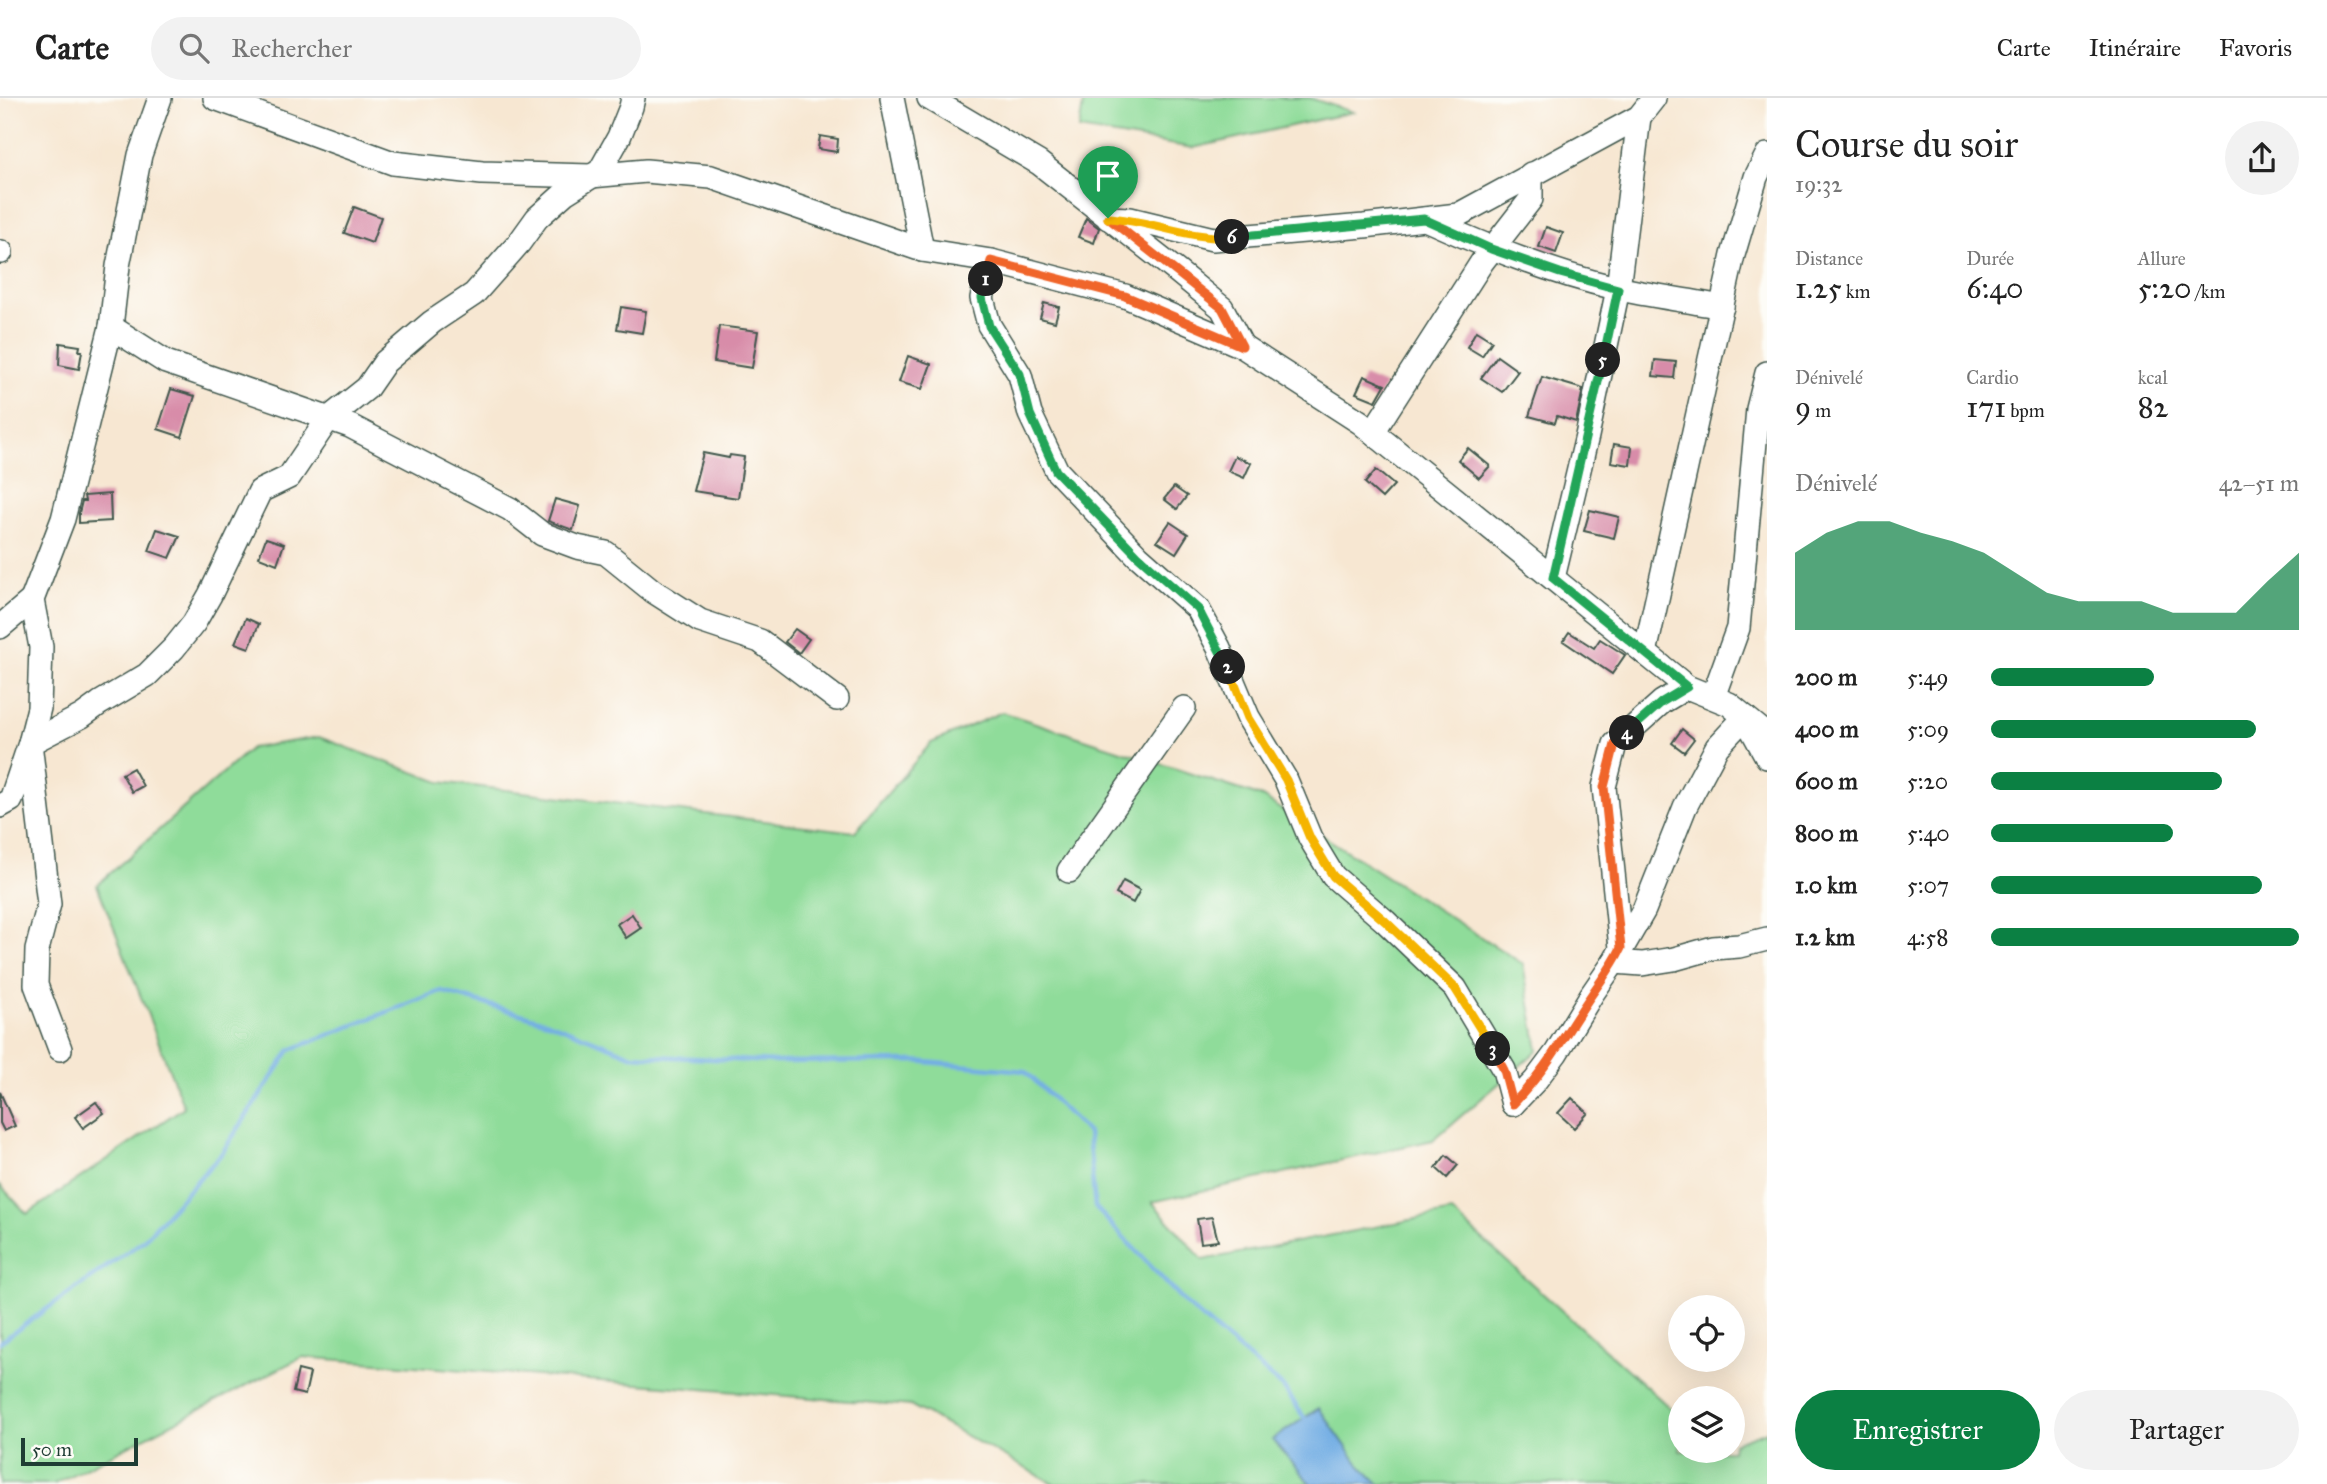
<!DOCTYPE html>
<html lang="fr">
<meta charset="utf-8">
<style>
:root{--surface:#fff;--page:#f2f2f2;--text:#222;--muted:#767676;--line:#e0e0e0;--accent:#0b8043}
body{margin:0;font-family:"IM FELL Great Primer",serif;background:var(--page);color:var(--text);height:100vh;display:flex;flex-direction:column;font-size:26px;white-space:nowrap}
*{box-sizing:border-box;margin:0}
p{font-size:23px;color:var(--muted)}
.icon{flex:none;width:38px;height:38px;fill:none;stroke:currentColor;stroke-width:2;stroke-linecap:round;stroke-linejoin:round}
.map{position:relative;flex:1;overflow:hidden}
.side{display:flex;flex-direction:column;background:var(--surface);width:560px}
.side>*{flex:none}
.buttons{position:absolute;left:1668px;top:1197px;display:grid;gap:14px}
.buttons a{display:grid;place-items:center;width:77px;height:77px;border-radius:50%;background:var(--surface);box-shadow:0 7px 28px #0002;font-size:35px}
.scale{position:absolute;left:21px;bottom:18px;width:117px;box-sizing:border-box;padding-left:7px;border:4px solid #1f3d34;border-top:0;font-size:19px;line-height:24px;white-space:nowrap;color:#1f3d34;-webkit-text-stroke:5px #fdfcf7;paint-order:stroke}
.pin{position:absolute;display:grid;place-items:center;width:60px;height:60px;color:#fff;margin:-72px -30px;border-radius:50% 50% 50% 0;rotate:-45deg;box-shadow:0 0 7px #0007}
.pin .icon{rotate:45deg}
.km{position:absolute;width:35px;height:35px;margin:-18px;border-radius:50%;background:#222;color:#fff;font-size:19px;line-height:35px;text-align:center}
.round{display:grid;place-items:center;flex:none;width:74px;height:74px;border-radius:37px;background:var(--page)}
.summary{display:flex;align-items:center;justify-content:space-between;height:119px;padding:0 28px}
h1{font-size:38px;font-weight:600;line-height:52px}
.figures{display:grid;grid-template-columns:repeat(3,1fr);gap:10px;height:119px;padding:7px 28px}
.figures div{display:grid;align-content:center}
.figures b{font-size:30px;font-weight:600}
.figures small{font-size:19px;font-weight:400}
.figures p{font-size:19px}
.chart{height:196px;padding:14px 28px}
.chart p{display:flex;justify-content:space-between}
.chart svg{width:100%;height:126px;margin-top:7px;fill:var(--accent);opacity:.7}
.primary-button{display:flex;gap:14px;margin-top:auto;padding:14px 28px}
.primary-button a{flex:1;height:80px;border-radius:42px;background:var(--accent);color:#fff;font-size:28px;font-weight:600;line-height:80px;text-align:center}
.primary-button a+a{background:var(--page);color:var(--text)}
ul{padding:0 28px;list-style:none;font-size:23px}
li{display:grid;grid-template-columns:112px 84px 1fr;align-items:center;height:52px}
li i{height:18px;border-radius:9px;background:var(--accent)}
header{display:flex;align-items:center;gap:42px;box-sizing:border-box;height:98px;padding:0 35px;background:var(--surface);border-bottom:2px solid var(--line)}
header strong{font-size:33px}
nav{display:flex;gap:38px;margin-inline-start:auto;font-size:24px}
.search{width:490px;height:63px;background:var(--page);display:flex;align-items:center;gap:18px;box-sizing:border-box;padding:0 24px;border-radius:38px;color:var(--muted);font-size:26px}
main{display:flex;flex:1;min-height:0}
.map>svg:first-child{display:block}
</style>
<header>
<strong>Carte</strong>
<div class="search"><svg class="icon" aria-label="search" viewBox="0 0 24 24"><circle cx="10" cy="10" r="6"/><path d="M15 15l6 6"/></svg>Rechercher</div>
<nav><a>Carte</a><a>Itinéraire</a><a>Favoris</a></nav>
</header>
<main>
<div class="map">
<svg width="1767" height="1386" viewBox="0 0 1767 1386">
<rect width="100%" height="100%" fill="#fdfcf7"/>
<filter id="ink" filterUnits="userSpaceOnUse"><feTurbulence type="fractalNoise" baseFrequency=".0143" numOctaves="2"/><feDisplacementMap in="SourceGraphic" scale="14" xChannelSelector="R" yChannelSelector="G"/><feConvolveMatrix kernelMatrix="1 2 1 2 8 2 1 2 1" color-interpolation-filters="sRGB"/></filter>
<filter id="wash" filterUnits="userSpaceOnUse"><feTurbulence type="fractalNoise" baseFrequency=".00686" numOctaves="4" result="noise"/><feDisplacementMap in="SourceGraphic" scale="28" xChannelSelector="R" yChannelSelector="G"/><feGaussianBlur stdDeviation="1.57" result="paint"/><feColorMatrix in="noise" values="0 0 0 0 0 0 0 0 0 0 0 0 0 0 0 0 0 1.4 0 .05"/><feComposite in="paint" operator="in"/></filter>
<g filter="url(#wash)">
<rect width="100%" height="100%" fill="#f7e7d2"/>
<g fill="#8fdc9a" stroke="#578c67" stroke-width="2">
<polygon points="1084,0 1310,0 1353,14 1193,50 1079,31"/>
<polygon points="1002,614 1262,699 1523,866 1538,952 1433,1042 1152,1104 1203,1162 1452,1114 1680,1319 1680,1353 1732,1353 1733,1345 1767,1333 1767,1386 1054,1386 912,1308 302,1259 54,1386 0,1386 0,1087 27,1116 184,1009 97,787 251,650 319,639 440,684 855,734 931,645"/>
</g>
<polygon fill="#73aee4" stroke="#49768c" stroke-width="2" points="1319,1310 1358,1365 1379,1386 1311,1386 1272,1342"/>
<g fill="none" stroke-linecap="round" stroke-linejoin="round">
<polyline stroke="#73aee4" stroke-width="4.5" points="0,1244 143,1143 222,1055 290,952 441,893 548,924 631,957 776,964 914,963 1025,973 1088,1035 1095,1109 1187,1207 1283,1289 1308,1325"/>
</g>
<g id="blocks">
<g fill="#d88ca9">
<polygon points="820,38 838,41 837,54 818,51"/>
<polygon points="354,109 381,119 372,145 344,135"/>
<polygon points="1086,120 1099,130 1094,145 1078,139"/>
<polygon points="1546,129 1563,135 1556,155 1539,149"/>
<polygon points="1044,205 1059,209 1055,224 1040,220"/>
<polygon points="621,209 646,213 642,235 617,231"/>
<polygon points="719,228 758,233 752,270 714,264"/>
<polygon points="1476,233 1492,243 1482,258 1467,249"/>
<polygon points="60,245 80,248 79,253 82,253 79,271 59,267"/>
<polygon points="908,258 931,266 922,291 899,284"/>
<polygon points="1497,258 1518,273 1502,294 1481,280"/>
<polygon points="1655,262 1676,264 1674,280 1653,278"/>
<polygon points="1364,278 1385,287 1376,303 1356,295"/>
<polygon points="1542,279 1583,291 1576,324 1557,318 1555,325 1529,318"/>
<polygon points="171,291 195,298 182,339 158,331"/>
<polygon points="1614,346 1632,349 1630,367 1611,364"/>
<polygon points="1468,350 1490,368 1479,380 1458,362"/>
<polygon points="703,355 729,360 730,357 744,359 738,400 693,393"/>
<polygon points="1235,358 1251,365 1244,380 1228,373"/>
<polygon points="1376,372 1394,387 1382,400 1365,385"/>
<polygon points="1174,389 1187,398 1177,411 1164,401"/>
<polygon points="110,396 111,423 79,425 79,415 82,403 85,403 84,398"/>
<polygon points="555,401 580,408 573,432 548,423"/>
<polygon points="1590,412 1619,419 1614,440 1584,433"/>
<polygon points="1170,424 1188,436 1176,455 1157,443"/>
<polygon points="157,431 180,438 170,460 149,453"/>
<polygon points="266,440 284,446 277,466 259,459"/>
<polygon points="246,520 259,526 249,550 235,545"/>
<polygon points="795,531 809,541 799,555 785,544"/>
<polygon points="1569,534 1594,550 1600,541 1625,557 1612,576 1563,543"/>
<polygon points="1682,631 1694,641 1684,654 1672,645"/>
<polygon points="133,670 143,688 132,694 122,676"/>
<polygon points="1123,783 1140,792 1133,805 1116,796"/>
<polygon points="632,816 641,830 626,840 617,826"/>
<polygon points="0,994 15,1028 4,1033 0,1025"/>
<polygon points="1572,1000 1588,1015 1574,1030 1558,1015"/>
<polygon points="96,1004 104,1015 83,1030 75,1019"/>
<polygon points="1446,1057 1458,1067 1447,1080 1436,1070"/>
<polygon points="1212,1119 1218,1143 1201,1145 1197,1121"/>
<polygon points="298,1272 310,1275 305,1297 293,1294"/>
</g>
</g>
</g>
<g filter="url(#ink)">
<use href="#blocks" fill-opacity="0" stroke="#3f564c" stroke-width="2"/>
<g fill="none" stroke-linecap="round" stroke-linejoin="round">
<g stroke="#3f564c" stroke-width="26">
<g id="minor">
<polyline points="215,0 393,65 482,75 591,78 646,73 711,79 922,152 991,163 1125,198 1242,248 1360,324 1687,589 1729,606 1767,637"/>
<polyline points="892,0 922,152"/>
<polyline points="929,0 1039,65 1178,174 1222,210 1242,248"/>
<polyline points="1108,120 1130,121 1213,141 1364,128 1458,117 1639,19 1654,0"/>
<path d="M1425,121C1487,149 1549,174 1616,190C1651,198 1687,202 1722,209"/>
<polyline points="0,154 1,154"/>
<polyline points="991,163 982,200 989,227 1020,277 1030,316 1057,373 1138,458 1198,511 1219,550 1248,619 1286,682 1310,740 1333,778 1385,823 1455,890 1504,972 1513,1006"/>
<polyline points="111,229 166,264 350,328 510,411 542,436 577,449 606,455 653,493 700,523 760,543 837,601"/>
<polyline points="1373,334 1482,164 1531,101 1531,76"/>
<polyline points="1553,480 1587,338 1618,191 1639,19"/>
<polyline points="0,529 32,502"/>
<polyline points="1645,555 1733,157 1756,79 1767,57"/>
<polyline points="1713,599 1738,530 1758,311 1767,275"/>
<polyline points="30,645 82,618 100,605 147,577 174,550 194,525 210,497 260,393 289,379 328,321 367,290 385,264 432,224 474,196 519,145 537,120 565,95 600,73 619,39 631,9 633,0"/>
<polyline points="30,645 39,610 41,549 32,502 63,421 111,229 118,168 140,57 160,0"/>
<polyline points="0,708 11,702 30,645 49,806 37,852 36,887 60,951"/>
<polyline points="1069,773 1184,610"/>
<polyline points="1621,850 1604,689 1615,646 1662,604 1687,589"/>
<polyline points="1614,864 1642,866 1674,861 1713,850 1739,848 1767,841"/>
<polyline points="1513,1006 1535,983 1556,955 1592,896 1614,864 1644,812 1685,709 1717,649 1745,619 1767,659"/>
</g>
</g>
<use href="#minor" stroke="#fff" stroke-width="23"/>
</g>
</g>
<g fill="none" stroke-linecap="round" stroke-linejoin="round" filter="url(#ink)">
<g stroke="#fff" stroke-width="14">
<polyline id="split-1" points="986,181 991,163 1125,198 1242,248 1222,210 1108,120"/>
</g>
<g stroke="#fff" stroke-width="14">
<polyline id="split-2" points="986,181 982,200 989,228 1020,276 1030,316 1056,373 1138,458 1198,511 1228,569"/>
</g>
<g stroke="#fff" stroke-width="14">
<polyline id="split-3" points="1228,569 1248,620 1286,682 1310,740 1333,778 1385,823 1455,890 1493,951"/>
</g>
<g stroke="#fff" stroke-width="14">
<path id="split-4" d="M1493,951L1504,972L1513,1006C1548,970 1564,937 1592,896C1602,881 1613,867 1621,850L1604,689L1615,646L1627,635"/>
</g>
<g stroke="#fff" stroke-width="14">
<polyline id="split-5" points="1603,262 1553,480 1687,589 1662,604 1627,635"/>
</g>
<g stroke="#fff" stroke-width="14">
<polyline id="split-6" points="1232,139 1424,121 1491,151 1560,175 1618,191 1603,262"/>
</g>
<g stroke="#fff" stroke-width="14">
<path id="split-7" d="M1108,120C1150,122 1190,142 1232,139"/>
</g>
<use href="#split-1" stroke="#f0652b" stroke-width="9"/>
<use href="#split-2" stroke="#22a559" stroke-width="9"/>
<use href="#split-3" stroke="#f5b400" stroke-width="9"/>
<use href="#split-4" stroke="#f0652b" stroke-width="9"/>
<use href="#split-5" stroke="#22a559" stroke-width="9"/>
<use href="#split-6" stroke="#22a559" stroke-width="9"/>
<use href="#split-7" stroke="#f5b400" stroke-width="9"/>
</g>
</svg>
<div class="buttons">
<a><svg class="icon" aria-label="locate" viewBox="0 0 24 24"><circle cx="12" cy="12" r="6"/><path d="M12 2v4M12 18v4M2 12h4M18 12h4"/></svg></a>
<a><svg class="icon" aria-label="layers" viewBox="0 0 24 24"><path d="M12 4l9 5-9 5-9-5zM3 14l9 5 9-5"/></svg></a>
</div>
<div class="scale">50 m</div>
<div class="pin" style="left:1108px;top:120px;background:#1e9e55"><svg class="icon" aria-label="arrive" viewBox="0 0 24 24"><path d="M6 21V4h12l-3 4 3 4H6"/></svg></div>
<b class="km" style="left:986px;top:181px">1</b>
<b class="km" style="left:1228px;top:569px">2</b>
<b class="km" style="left:1493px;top:951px">3</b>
<b class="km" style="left:1627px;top:635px">4</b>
<b class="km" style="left:1603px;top:262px">5</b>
<b class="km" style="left:1232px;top:139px">6</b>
</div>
<section class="side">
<div class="summary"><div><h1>Course du soir</h1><p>19:32</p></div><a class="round"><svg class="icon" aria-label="share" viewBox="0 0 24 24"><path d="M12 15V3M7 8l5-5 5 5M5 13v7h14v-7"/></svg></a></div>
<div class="figures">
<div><p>Distance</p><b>1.25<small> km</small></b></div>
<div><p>Durée</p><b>6:40</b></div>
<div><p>Allure</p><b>5:20<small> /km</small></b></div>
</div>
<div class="figures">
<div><p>Dénivelé</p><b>9<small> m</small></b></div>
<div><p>Cardio</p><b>171<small> bpm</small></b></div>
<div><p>kcal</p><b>82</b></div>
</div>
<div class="chart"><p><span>Dénivelé</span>42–51 m</p>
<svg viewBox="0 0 160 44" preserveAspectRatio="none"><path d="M0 44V17L10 10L20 6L30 6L40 10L50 13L60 17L70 24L80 31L90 34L100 34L110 34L120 38L130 38L140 38L150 27L160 17V44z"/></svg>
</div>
<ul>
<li><b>200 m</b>5:49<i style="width:53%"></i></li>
<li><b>400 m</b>5:09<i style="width:86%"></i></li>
<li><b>600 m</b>5:20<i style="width:75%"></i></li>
<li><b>800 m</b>5:40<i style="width:59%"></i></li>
<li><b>1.0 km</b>5:07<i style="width:88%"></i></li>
<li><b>1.2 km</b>4:58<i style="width:100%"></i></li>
</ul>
<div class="primary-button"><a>Enregistrer</a><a>Partager</a></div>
</section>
</main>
